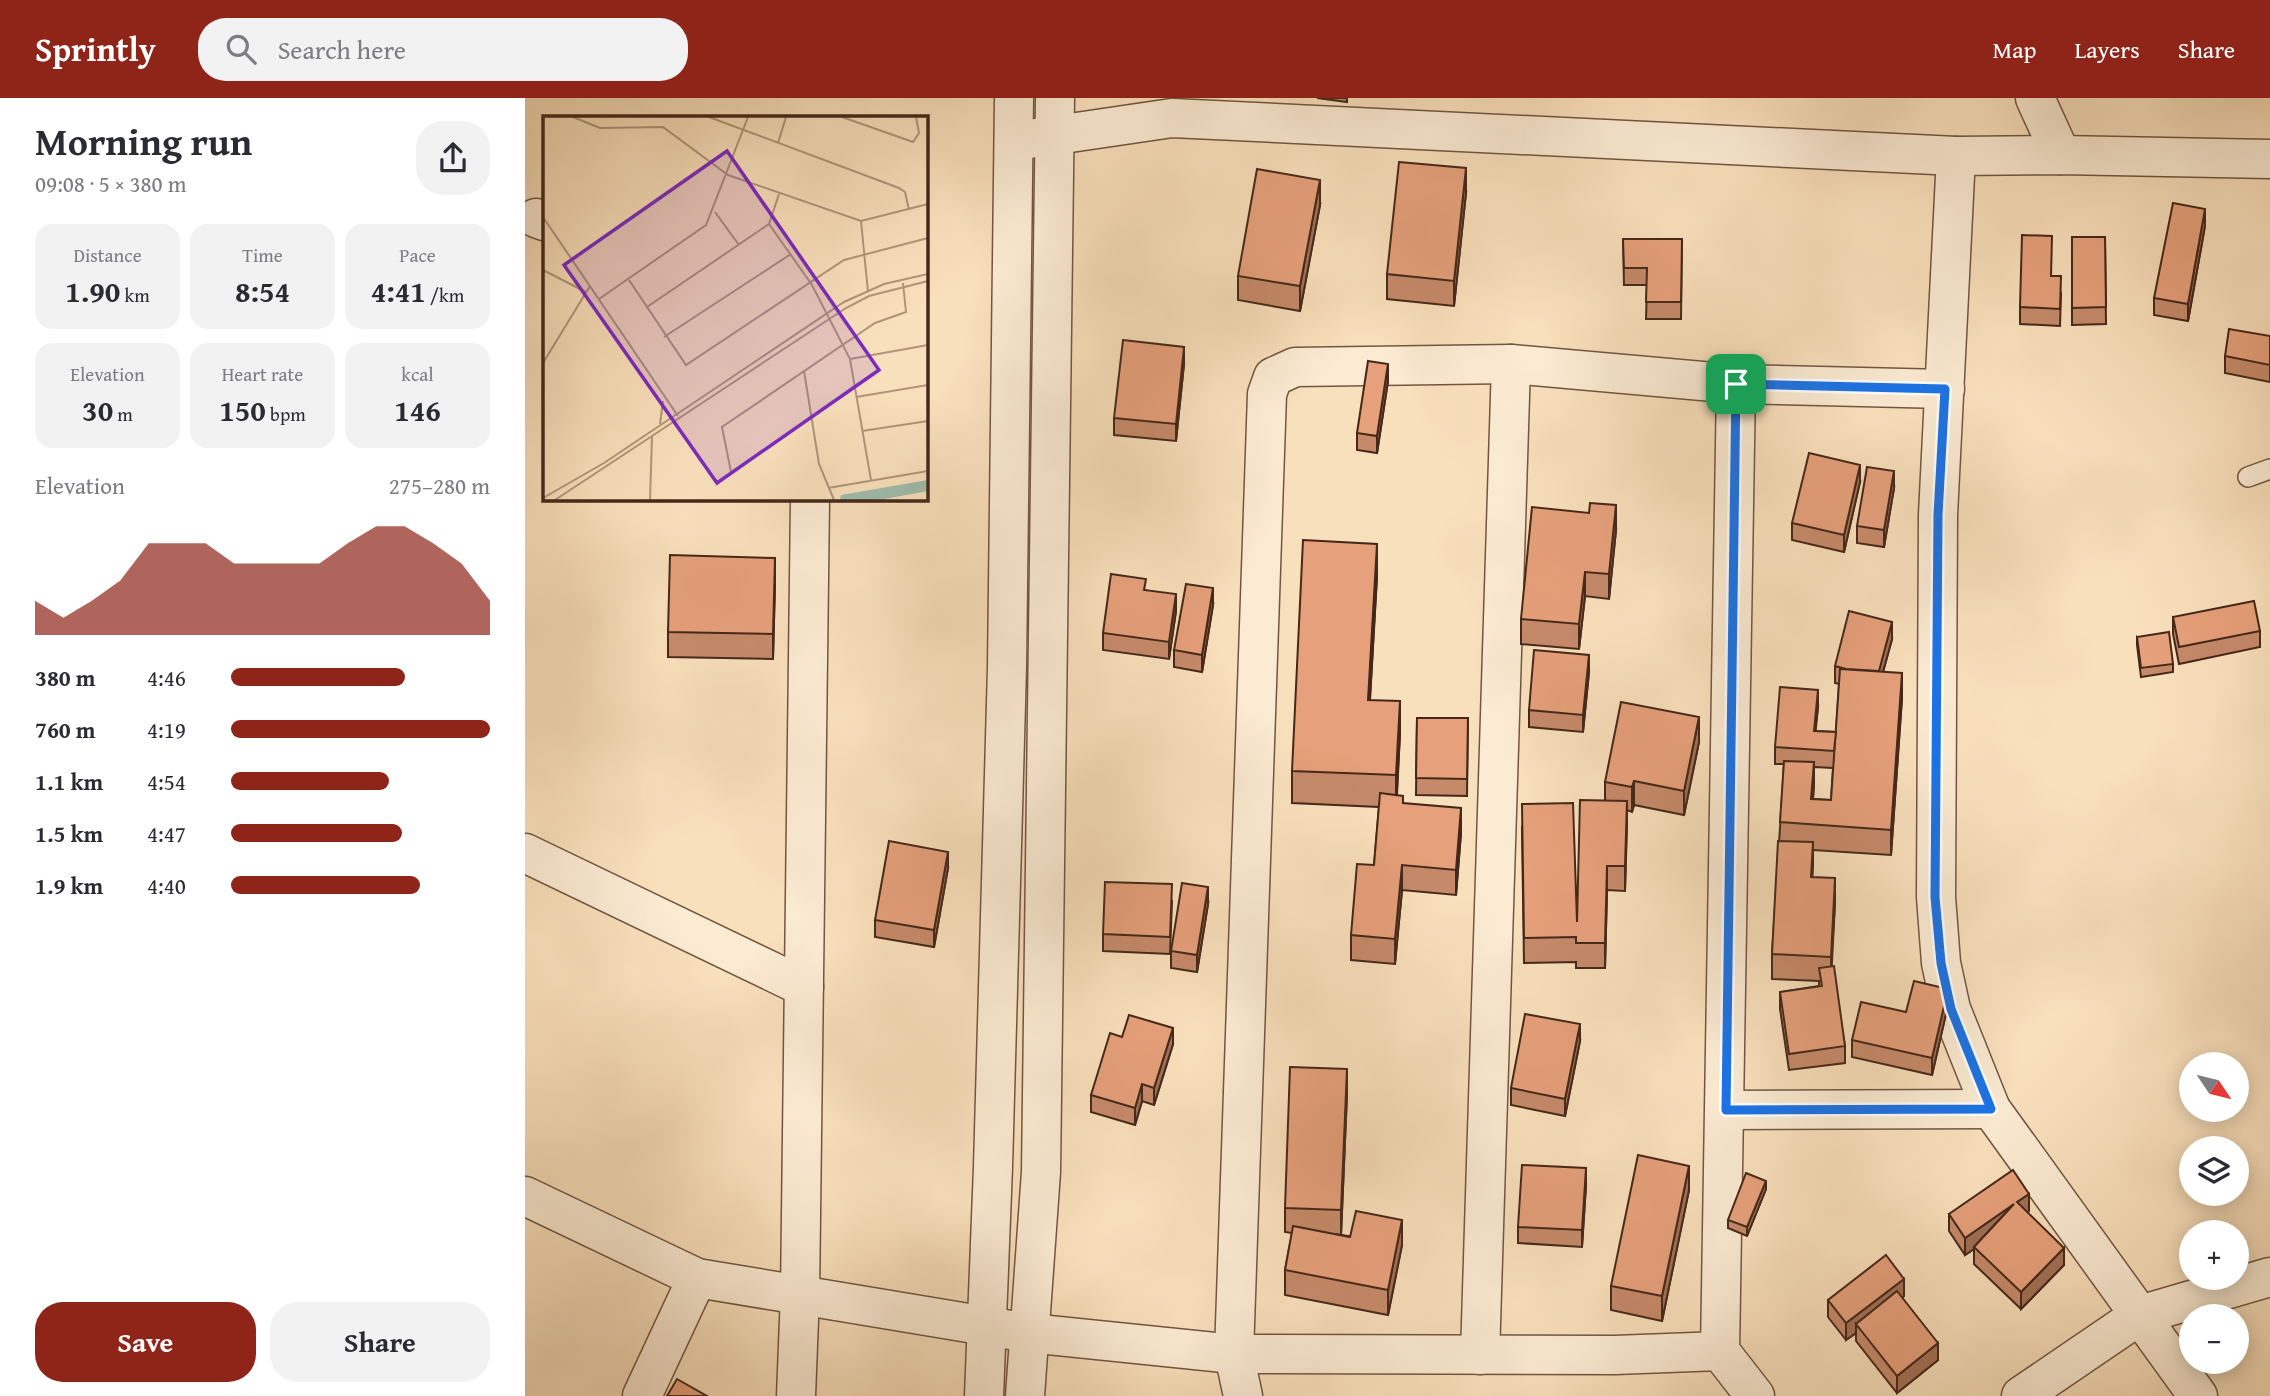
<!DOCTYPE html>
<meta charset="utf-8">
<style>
:root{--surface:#fff;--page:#f2f2f3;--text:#2b2b33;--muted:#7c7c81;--accent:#8f2418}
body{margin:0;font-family:"Gentium Book Plus",serif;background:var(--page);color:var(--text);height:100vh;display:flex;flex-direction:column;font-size:26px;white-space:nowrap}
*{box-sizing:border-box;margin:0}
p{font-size:23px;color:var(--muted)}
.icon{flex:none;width:38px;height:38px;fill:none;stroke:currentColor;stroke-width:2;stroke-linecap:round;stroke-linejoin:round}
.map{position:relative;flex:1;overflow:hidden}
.sheet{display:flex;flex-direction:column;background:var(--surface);width:525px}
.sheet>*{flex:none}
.needle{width:46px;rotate:125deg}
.controls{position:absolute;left:1654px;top:954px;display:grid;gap:14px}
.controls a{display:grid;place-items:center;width:70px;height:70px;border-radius:50%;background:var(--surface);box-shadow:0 4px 18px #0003;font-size:35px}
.pin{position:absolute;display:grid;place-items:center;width:60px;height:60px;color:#fff;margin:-30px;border-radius:14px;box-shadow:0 4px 10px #0006}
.round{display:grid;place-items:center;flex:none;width:74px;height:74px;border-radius:28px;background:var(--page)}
.head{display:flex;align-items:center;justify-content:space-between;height:119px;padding:0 35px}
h1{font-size:38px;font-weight:700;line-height:52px}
.metrics{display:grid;grid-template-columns:repeat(3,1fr);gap:10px;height:119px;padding:7px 35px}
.metrics div{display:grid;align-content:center;border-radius:18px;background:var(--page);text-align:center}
.metrics b{font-size:30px;font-weight:700}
.metrics small{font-size:19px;font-weight:400}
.metrics p{font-size:19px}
.chart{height:196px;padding:14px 35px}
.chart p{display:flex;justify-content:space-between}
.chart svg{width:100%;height:126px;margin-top:7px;fill:var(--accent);opacity:.7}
.cta{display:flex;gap:14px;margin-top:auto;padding:14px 35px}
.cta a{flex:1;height:80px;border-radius:28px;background:var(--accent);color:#fff;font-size:28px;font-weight:700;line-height:80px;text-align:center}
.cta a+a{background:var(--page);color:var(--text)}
ul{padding:0 35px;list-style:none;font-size:23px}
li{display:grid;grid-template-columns:112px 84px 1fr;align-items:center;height:52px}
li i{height:18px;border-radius:9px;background:var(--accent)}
header{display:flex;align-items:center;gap:42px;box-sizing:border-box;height:98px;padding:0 35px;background:var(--accent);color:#fff}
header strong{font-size:33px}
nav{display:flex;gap:38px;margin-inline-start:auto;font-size:24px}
.search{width:490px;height:63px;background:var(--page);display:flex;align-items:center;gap:18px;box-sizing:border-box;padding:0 24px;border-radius:28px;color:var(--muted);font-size:26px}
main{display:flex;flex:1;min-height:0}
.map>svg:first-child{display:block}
</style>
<header>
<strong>Sprintly</strong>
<div class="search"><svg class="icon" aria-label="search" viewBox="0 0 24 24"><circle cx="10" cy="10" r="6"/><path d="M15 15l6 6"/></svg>Search here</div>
<nav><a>Map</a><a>Layers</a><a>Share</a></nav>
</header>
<main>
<section class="sheet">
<div class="head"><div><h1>Morning run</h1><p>09:08 · 5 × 380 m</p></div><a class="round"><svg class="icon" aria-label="share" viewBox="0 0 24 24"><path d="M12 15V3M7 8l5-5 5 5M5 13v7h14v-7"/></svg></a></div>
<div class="metrics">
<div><p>Distance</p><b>1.90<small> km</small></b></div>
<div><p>Time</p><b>8:54</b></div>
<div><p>Pace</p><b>4:41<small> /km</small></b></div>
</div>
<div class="metrics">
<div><p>Elevation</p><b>30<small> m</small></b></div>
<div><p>Heart rate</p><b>150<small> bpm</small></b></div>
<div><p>kcal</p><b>146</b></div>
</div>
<div class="chart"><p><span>Elevation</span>275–280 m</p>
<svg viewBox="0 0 160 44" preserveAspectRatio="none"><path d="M0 44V32L10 38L20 32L30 25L40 12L50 12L60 12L70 19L80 19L90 19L100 19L110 12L120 6L130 6L140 12L150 19L160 32V44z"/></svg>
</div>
<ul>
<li><b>380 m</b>4:46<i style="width:67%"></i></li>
<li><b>760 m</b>4:19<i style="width:100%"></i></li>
<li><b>1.1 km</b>4:54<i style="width:61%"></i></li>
<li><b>1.5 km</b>4:47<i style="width:66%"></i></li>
<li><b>1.9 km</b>4:40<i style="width:73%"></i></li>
</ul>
<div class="cta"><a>Save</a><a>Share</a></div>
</section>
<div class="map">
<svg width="1745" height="1298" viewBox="0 0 1745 1298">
<rect width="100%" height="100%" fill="#f9e0bc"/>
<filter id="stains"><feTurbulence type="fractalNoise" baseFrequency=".00286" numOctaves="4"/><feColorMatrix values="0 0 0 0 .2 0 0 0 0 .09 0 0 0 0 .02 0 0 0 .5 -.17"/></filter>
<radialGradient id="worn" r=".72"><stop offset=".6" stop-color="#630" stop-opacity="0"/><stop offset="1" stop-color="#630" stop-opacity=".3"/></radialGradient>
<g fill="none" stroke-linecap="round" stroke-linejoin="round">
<g stroke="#725642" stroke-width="22">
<polyline id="lane" points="1723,379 1745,371"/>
</g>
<g stroke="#725642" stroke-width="41">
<g id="street">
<polyline points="1510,0 1536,57"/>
<polyline points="504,41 647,20 1431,58 1536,57 1745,61"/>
<polyline points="1431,58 1413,417 1411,799 1416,865 1426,911 1466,1011 1673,1298"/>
<polyline points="11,120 19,123"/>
<polyline points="1211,286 1195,1253 1230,1298"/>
<polyline points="0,755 279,889"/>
<polyline points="1201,1012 1466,1011"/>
<polyline points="0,1098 172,1180 504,1235 709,1256 1090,1257 1195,1253"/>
<polyline points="955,1257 986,266"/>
<polyline points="117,1298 172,1180"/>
<polyline points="271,1298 275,1196 285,401"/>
<polyline points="459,1298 468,1069 482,569 489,0"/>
<polyline points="500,1298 516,1074 530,0"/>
<polyline points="718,1298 709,1256 742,296 748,279 770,269 986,266 1211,286 1420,291"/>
<polyline points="1496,1298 1615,1217 1745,1179"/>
</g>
</g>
<use href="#lane" stroke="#fbebd3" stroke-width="19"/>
<use href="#street" stroke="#fbebd3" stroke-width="38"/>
</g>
<g fill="#c68a6a" stroke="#45281a" stroke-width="2" fill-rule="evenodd">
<polygon points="792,0 822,0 822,4"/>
<polygon points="941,95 929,208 862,201 862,176"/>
<polygon points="795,107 775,213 713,202 713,178"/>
<polygon points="1680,128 1663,223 1629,217 1629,200"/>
<polygon points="1547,139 1580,139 1581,226 1547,227"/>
<polygon points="1098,141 1157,141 1156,221 1121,221 1122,187 1099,187"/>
<polygon points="1526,178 1536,195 1535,228 1495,226 1495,209"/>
<polygon points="1745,238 1745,284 1700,275 1700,258"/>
<polygon points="659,266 651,343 589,337 589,320"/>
<polygon points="863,283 852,355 832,352 832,335"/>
<polygon points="1335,384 1319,454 1267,442 1267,425"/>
<polygon points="1369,390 1359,449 1332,445 1332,428"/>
<polygon points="1091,432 1084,501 1060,498 1054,551 996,546 996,521"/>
<polygon points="852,478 845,602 875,635 872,697 878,705 936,735 931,797 877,792 870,866 826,862 826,837 849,767 854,709 767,705 767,673"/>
<polygon points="250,485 248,561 143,559 143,534"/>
<polygon points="621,492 651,513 644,561 578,552 578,535"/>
<polygon points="688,507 677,574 649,569 649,552"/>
<polygon points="1648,519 1735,533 1735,549 1654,566 1648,536"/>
<polygon points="1612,539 1648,566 1648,574 1616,579 1612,547"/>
<path d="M1367,541L1358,574L1377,600L1366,757L1288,752L1287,779L1310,805L1306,868L1320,948V965L1264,972L1255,911V894L1294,888V883L1247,881V856L1259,666H1250V649L1293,609L1290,633L1311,634L1314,586L1310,585V568ZM1289,669L1308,670L1306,702L1288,701Z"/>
<polygon points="1064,574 1058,634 1004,629 1004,612"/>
<polygon points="892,620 943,620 942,698 891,697"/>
<polygon points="1174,644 1159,717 1109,707 1107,714 1102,712 1100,793 1082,792 1080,870 1051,870 1051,864 999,865 997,731 1052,824 1080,703 1080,684"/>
<polygon points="423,770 409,849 350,839 350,822"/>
<polygon points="647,803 645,856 578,853 578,836"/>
<polygon points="683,806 672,874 646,870 646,853"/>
<polygon points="1423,907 1407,977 1327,959 1327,942 1381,914"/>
<polygon points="597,939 648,946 629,1007 617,1003 610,1027 566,1014 566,997"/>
<polygon points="1055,943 1040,1018 986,1007 986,990"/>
<polygon points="822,996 816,1137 811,1136 877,1147 863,1217 760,1197 760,1172 767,1135 760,1134 760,1110"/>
<polygon points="1061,1087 1057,1149 993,1145 993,1129"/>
<polygon points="1241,1091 1222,1138 1203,1130 1203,1122"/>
<polygon points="1164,1092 1137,1223 1086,1212 1086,1188"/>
<polygon points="1504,1113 1502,1114 1539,1167 1496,1211 1449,1166 1449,1151 1440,1157 1424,1133 1424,1116"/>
<polygon points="1379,1198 1377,1199 1413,1262 1372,1295 1331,1243 1331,1235 1321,1242 1303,1219 1303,1202"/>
</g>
<g fill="#a17056" stroke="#45281a" stroke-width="2">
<polygon points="941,70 941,95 929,208 929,183"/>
<polygon points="795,82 795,107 775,213 775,188"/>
<polygon points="1680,111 1680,128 1663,223 1663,206"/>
<polygon points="659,249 659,266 651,343 651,326"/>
<polygon points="863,266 863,283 852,355 852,338"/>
<polygon points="1335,367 1335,384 1319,454 1319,437"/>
<polygon points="1369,373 1369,390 1359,449 1359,432"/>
<polygon points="1091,407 1091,432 1084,501 1084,476"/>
<polygon points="852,446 852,478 843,634 843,602"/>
<polygon points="250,460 250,485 248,561 248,536"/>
<polygon points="1060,474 1060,498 1054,551 1054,526"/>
<polygon points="688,490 688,507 677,574 677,557"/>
<polygon points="651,496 651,513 644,561 644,544"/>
<polygon points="1367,524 1367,541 1352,596 1352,579"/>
<polygon points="1064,557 1064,574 1058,634 1058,617"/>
<polygon points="1377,575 1377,600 1366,757 1366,732"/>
<polygon points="1293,592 1293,609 1289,650 1289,633"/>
<polygon points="875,603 875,635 871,709 871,677"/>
<polygon points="1174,619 1174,644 1159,717 1159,693"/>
<polygon points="1289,664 1289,689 1286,725 1286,701"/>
<polygon points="1109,683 1109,707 1107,714 1107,689"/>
<polygon points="1102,703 1102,728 1100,793 1100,768"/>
<polygon points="936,710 936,735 931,797 931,772"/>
<polygon points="1288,744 1288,769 1286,804 1286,779"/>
<polygon points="423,754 423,770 409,849 409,832"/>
<polygon points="877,767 877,792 870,866 870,841"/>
<polygon points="1082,768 1082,792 1080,870 1080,845"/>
<polygon points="1310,780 1310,805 1306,883 1306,859"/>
<polygon points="683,789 683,806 672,874 672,857"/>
<polygon points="1423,891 1423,907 1407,977 1407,960"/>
<polygon points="1055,926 1055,943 1040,1018 1040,1001"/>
<polygon points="648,930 648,946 629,1007 629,990"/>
<polygon points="822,971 822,996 816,1137 816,1112"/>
<polygon points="617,986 617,1003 610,1027 610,1010"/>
<polygon points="1164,1068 1164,1092 1137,1223 1137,1198"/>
<polygon points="1061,1070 1061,1087 1057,1149 1057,1132"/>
<polygon points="1241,1083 1241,1091 1222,1138 1222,1129"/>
<polygon points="1504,1096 1504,1113 1492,1121 1492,1104"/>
<polygon points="1489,1106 1449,1149 1449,1151 1440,1157 1440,1140"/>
<polygon points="877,1122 877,1147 863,1217 863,1192"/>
<polygon points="1539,1150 1539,1167 1496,1211 1496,1194"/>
<polygon points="1379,1181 1379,1198 1335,1231 1331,1226 1331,1235 1321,1242 1321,1225"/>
<polygon points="1413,1245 1413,1262 1372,1295 1372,1278"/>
</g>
<g fill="#e6a07b" stroke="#45281a" stroke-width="2">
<polygon points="874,64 941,70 929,183 862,176"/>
<polygon points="732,71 795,82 775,188 713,178"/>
<polygon points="1648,105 1680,111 1663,206 1629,200"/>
<polygon points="1497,137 1527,138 1526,178 1536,178 1535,211 1495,209"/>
<polygon points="1547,139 1580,139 1581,209 1547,210"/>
<polygon points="1098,141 1157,141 1156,204 1121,204 1122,170 1099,170"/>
<polygon points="1704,231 1745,238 1745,267 1700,258"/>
<polygon points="598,242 659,249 651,326 589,320"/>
<polygon points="843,263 863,266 852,338 832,335"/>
<polygon points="1284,355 1335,367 1319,437 1267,425"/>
<polygon points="1342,369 1369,373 1359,432 1332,428"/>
<polygon points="1065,405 1091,407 1084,476 1060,474 1054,526 996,521 1007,409 1064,415"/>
<polygon points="778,442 852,446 843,602 875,603 871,677 767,673"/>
<polygon points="145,457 250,460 248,536 143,534"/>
<polygon points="586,476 621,481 619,492 651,496 644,544 578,535"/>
<polygon points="661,486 688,490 677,557 649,552"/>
<polygon points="1729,503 1735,533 1654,549 1648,519"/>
<polygon points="1324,513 1367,524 1354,573 1321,571 1310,568"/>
<polygon points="1644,534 1648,566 1616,570 1612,539"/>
<polygon points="1009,552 1064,557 1058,617 1004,612"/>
<polygon points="1315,571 1377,575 1366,732 1255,724 1259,663 1289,664 1286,701 1306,702"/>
<polygon points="1255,589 1293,592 1289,633 1311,634 1309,653 1250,649"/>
<polygon points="1096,604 1174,619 1159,693 1109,683 1107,689 1080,684"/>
<polygon points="892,620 943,620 942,681 891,680"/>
<polygon points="855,695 878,698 878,705 936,710 931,772 877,767 870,841 826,837 832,766 849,767"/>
<polygon points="1055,702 1102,703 1100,768 1082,768 1080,845 1051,845 1051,839 999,840 997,706 1048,705 1052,824"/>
<polygon points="364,743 423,754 409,832 350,822"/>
<polygon points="1253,743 1288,744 1286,779 1310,780 1306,859 1247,856"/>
<polygon points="580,784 647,786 645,839 578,836"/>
<polygon points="657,785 683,789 672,857 646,853"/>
<polygon points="1309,868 1320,948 1264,956 1255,894 1297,888 1294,870"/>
<polygon points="1389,883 1423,891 1407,960 1327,942 1336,904 1381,914"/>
<polygon points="1000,916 1055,926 1040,1001 986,990"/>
<polygon points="604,917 648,930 629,990 617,986 610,1010 566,997 585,935 597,939"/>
<polygon points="765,969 822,971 816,1112 760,1110"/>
<polygon points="1113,1057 1164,1068 1137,1198 1086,1188"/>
<polygon points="997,1067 1061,1070 1057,1132 993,1129"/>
<polygon points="1488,1072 1504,1096 1492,1104 1539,1150 1496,1194 1449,1149 1489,1106 1440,1140 1424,1116"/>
<polygon points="1221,1075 1241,1083 1222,1129 1203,1122"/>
<polygon points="831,1113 877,1122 863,1192 760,1172 768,1128 825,1139"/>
<polygon points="1361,1157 1379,1181 1321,1225 1303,1202"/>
<polygon points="1372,1193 1413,1245 1372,1278 1331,1226"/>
<polygon points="152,1281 182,1298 142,1298"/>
</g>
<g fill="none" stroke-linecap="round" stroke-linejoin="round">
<g stroke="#fff" stroke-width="14">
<polygon id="route" points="1211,286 1420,291 1413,417 1410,799 1416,865 1426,911 1466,1011 1201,1012"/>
</g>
<use href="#route" stroke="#1a73e8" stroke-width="9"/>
</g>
<g transform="translate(18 18)">
<rect width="385" height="385" fill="#f9e0bc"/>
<path d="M385,364V375L336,384H297L298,379Z" fill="#9ebdac"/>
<path fill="none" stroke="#b1967b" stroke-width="2" d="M30,1L57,12L120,11L185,59L318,105L385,88M166,1L356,72L362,76L366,94M299,1L370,26L376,17L373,1M235,27L243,1M172,96L196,129M0,101L135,300M318,105L325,176M226,108L269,169L307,243L328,364M0,154L43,176M86,164L143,249L301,144L385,122M56,183L163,109L205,1M104,191L226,108L236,78M121,221L248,138M307,243L385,229M0,247L47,170M261,255L276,348L291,384M313,281L385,269M117,308L120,285M319,315L385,305M188,356L179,311L332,207L363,196L360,167M285,372L385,355M0,382L61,347L301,186L341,168L385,158M12,384L303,192L326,180L385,165M107,384L109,321"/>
<path fill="#7b2cbf" fill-opacity="0.15" stroke="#7b2cbf" stroke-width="3.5" d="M184,35L336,254L174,367L21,149Z"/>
<rect width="385" height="385" fill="none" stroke="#45281a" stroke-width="3.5"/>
</g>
<rect width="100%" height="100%" filter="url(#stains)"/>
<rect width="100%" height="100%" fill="url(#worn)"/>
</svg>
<div class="controls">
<a><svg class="needle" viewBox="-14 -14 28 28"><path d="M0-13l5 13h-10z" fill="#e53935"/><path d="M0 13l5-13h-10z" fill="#7c7c81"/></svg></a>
<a><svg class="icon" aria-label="layers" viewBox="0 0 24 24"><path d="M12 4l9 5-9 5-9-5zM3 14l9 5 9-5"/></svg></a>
<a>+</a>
<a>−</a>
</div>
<div class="pin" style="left:1211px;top:286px;background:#1e9e55"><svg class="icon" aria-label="arrive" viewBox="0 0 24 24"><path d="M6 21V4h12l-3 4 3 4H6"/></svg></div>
</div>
</main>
